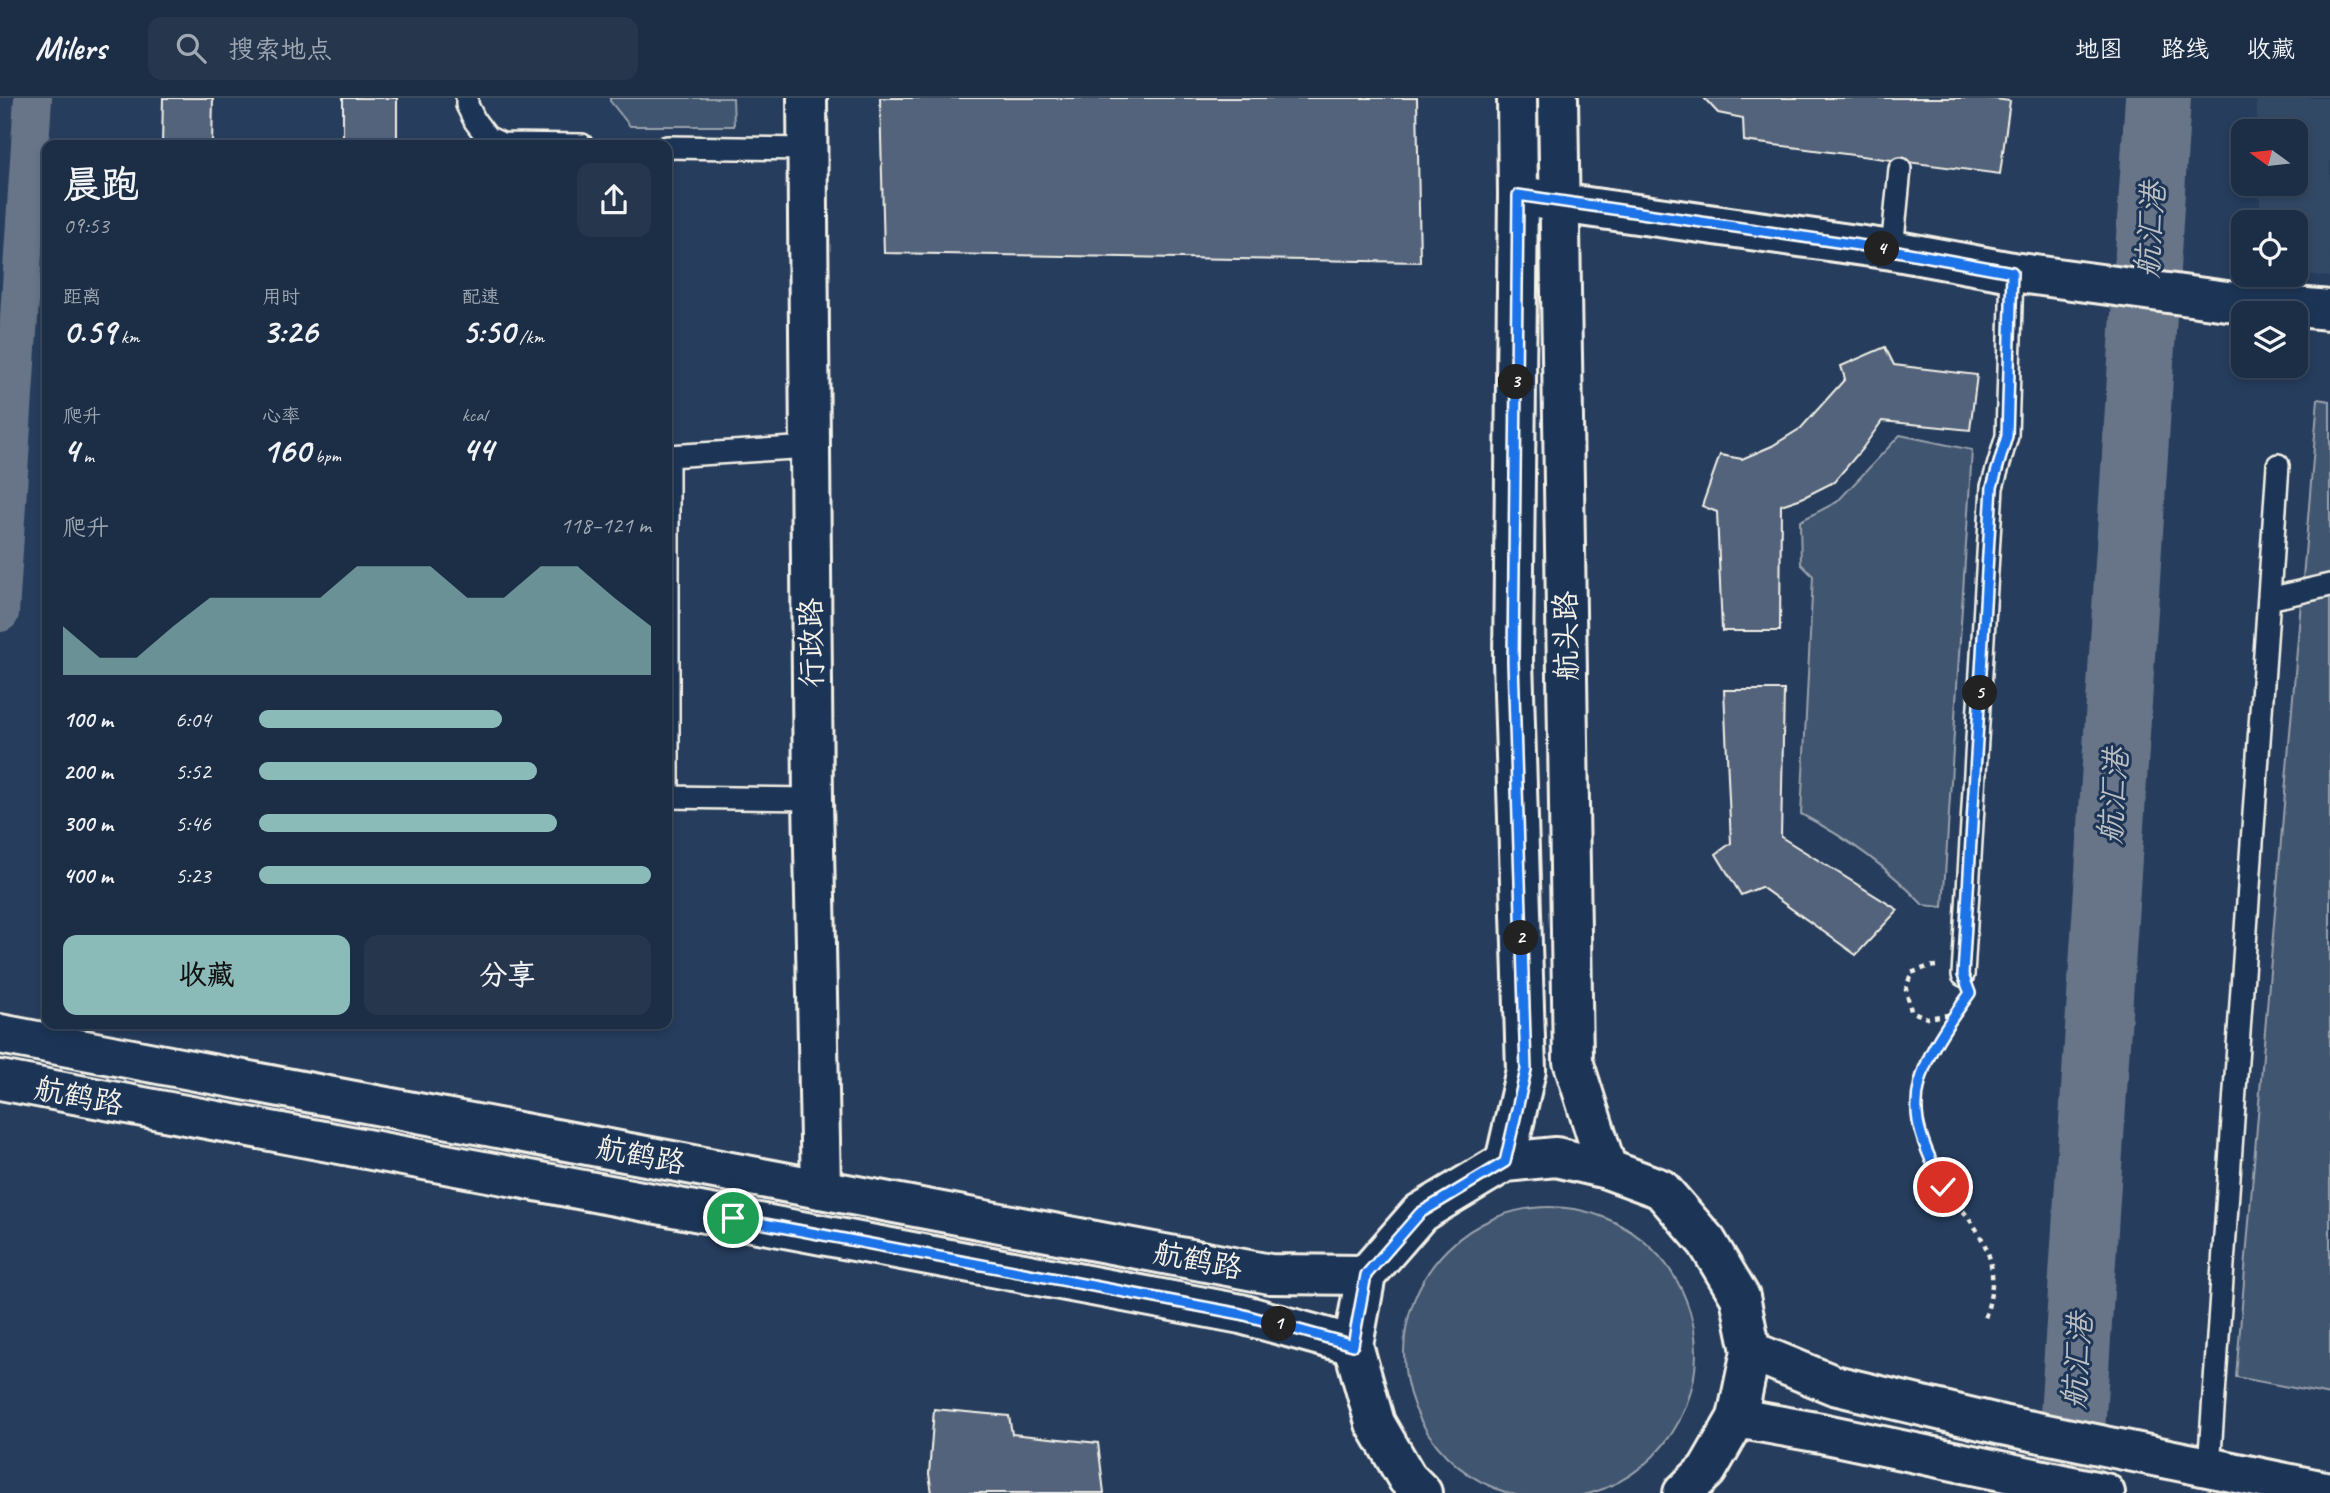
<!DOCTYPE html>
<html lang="zh">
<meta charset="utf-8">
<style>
:root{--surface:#1c2e46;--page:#25364d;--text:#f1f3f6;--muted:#a0a8b3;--line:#3a4a5f;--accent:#8bbbb9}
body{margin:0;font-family:Caveat,"LXGW WenKai TC",sans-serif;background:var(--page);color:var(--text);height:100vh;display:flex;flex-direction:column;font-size:26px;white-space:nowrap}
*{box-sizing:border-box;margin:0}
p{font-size:23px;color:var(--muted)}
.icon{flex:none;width:38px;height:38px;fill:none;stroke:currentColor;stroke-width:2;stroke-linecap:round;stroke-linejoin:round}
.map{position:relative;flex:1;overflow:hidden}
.panel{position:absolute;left:42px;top:42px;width:630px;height:889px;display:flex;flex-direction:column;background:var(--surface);border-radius:14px;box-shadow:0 4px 10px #0003,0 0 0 2px var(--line)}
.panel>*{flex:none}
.needle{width:46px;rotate:285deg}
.tools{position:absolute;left:2231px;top:21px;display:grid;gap:14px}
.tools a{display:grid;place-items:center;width:77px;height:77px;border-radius:14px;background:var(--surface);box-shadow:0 4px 10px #0003,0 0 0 2px var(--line);font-size:35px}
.pin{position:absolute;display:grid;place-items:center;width:60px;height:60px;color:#fff;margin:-30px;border:4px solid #fff;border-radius:50%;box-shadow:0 2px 7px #0007}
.km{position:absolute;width:35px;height:35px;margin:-18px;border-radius:50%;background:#222;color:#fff;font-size:19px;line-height:35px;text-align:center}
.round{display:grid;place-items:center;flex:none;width:74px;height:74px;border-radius:14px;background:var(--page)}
.headline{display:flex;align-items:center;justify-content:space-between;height:119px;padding:0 21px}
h1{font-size:38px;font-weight:700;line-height:52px}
.stats{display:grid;grid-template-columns:repeat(3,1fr);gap:10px;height:119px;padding:7px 21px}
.stats div{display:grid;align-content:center}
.stats b{font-size:35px;font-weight:700}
.stats small{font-size:19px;font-weight:400}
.stats p{font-size:19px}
.chart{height:196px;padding:14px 21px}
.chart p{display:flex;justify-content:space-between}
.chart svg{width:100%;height:126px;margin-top:7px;fill:var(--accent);opacity:.7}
.cta{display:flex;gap:14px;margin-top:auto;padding:14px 21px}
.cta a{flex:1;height:80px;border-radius:14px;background:var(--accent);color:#111;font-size:28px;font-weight:700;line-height:80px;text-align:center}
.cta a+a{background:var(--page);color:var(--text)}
ul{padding:0 21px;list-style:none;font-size:23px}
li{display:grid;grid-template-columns:112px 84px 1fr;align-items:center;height:52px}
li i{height:18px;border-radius:9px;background:var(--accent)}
header{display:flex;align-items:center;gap:42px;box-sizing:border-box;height:98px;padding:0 35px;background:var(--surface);border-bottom:2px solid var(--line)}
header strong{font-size:33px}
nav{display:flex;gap:38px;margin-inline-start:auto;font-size:24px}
.search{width:490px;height:63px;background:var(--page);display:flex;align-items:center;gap:18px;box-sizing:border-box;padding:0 24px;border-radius:14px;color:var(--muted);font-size:26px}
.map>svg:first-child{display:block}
</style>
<header>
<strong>Milers</strong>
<div class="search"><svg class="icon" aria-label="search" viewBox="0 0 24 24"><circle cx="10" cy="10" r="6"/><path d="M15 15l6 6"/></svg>搜索地点</div>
<nav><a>地图</a><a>路线</a><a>收藏</a></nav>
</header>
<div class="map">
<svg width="2330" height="1395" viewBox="0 0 2330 1395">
<rect width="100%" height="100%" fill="#263d5d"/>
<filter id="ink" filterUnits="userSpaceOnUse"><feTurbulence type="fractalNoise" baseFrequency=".0143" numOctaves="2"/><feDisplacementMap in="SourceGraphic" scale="14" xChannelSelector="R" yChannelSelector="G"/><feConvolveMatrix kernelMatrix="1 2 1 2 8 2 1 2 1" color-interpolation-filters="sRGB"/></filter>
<g filter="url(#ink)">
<polygon fill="#334966" points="2256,0 2330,0 2330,179 2296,175 2296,124 2261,124 2259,86 2296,86 2296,33 2258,33"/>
<g fill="#40546f" stroke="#9aa2ac" stroke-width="2">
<polygon points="610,0 733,0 734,28 630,28 610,3"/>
<polygon points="2318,301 2330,303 2330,1297 2236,1279"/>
<path d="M1900,337L1972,352L1943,809L1923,807C1888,769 1847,740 1801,716L1813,478L1801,466L1800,423L1837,404Z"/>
<circle cx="1550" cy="1255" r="146"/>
</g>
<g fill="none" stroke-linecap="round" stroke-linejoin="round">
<polyline stroke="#677588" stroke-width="38" points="0,515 33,0"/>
<polyline stroke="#677588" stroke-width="66" points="2068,1395 2158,0"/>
</g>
<g fill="#52647b" stroke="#f4f1e8" stroke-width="2">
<polygon points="163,0 213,0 212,47 162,47"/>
<rect x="343" y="0" width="54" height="47"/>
<polygon points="880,0 1417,0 1420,164 884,155"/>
<polygon points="1704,0 1988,0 2010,3 2000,76 1744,43 1743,20 1718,15"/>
<polygon points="1885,249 1894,267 1977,277 1970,332 1882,323 1862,351 1834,384 1802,400 1781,407 1780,533 1722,533 1717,414 1702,408 1720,357 1742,361 1772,348 1801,330 1845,281 1841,268"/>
<polygon points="1724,592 1784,592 1781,739 1898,812 1856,857 1761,789 1741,797 1716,756 1731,745"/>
<polygon points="934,1311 1009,1318 1012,1336 1098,1345 1104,1395 932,1395 929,1376"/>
</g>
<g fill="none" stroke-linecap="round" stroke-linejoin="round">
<g stroke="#f4f1e8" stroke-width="26">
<g id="service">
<polyline points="467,0 467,7 475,23 487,39 502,46 582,47"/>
<polyline points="667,49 807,51"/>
<polyline points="1892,152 1900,71"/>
<polyline points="810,349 668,358 668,699 813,701"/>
<polyline points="2269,501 2330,487"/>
<polyline points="1963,877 1992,389 2007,338 2012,174"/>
<polyline points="2209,1370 2278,367"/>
</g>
</g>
<g stroke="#f4f1e8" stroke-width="44">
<g id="minor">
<polyline points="807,0 813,701 821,1091"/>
<polyline points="1518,97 1559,105 1892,152 2012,174 2227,203 2330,212"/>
</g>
</g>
<g stroke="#f4f1e8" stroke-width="44">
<g id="secondary">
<polyline points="1558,0 1573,963 1607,1071"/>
<polyline points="0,936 1270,1176 1366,1177"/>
<polyline points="0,982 1241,1216 1353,1247"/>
<polyline points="1505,1064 1526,972 1513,563 1518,97 1517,0"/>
<polyline points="1751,1253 1834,1287 2002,1327 2330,1394"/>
<polyline points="1737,1320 1821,1335 2105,1395"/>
<polyline points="1422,1395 1407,1380 1375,1325 1353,1247 1366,1177 1420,1115 1505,1064 1556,1059 1607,1071 1661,1091 1707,1144 1740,1199 1751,1253 1737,1320 1707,1372 1683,1395"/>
</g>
</g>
<g stroke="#f4f1e8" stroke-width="4.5" stroke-dasharray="5 5" stroke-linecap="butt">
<polyline points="1936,868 1927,869 1911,875 1906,892 1911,913 1927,920 1955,916"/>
<path d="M1962,906C1938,938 1911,981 1918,1024C1921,1037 1927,1052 1932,1064C1936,1072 1939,1081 1943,1089C1950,1099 1960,1108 1967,1118C1995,1155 1998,1180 1984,1223"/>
</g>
<use href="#service" stroke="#1d3557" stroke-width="21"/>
<use href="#minor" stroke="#1d3557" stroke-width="38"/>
<use href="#secondary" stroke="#1d3557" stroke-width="38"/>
</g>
</g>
<g fill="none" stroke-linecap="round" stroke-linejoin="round" filter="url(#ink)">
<g stroke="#fff" stroke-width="14">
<path id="route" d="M733,1120L1241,1216L1353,1247L1366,1177L1420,1115L1505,1064L1526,972L1513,563L1518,97L1892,152L2012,174L2007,338L1992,389L1963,877L1970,895C1944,931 1910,975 1918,1023C1922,1046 1934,1068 1943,1089"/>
</g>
<use href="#route" stroke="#1a73e8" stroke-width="9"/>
</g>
<g text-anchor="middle" stroke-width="6" stroke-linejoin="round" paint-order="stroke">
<g font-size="30" fill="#f4f1e8" stroke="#1d3557">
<text transform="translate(1566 538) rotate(-91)" y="10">航头路</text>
<text transform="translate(811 545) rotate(-91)" y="10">行政路</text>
<text transform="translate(79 998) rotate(11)" y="10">航鹤路</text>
<text transform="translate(641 1057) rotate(11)" y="10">航鹤路</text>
<text transform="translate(1198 1162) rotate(11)" y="10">航鹤路</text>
</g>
<g font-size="32" font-style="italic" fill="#bcbfc2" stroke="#1d3557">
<text transform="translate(2150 132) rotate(-86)" y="11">航汇港</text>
<text transform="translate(2113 698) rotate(-86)" y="11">航汇港</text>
<text transform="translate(2077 1263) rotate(-86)" y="11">航汇港</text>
</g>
</g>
</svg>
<div class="tools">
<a><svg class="needle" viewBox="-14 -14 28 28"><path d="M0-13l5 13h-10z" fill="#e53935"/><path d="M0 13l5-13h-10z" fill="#a0a8b3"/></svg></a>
<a><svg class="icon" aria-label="locate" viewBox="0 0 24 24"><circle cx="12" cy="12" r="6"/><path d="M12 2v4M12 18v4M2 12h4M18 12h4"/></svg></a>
<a><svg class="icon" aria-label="layers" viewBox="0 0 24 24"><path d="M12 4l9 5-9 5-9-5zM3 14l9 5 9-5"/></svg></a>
</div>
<div class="pin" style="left:733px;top:1120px;background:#1e9e55"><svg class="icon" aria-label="arrive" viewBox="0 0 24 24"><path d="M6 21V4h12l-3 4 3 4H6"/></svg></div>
<div class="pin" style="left:1943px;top:1089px;background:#d93025"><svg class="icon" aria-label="check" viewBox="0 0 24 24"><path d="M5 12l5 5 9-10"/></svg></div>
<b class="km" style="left:1279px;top:1226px">1</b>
<b class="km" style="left:1521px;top:840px">2</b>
<b class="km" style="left:1516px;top:284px">3</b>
<b class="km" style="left:1882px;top:151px">4</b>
<b class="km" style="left:1980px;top:595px">5</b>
<section class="panel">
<div class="headline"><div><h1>晨跑</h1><p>09:53</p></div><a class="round"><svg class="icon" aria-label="share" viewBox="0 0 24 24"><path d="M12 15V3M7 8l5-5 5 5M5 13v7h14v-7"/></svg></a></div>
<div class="stats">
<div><p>距离</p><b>0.59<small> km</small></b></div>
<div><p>用时</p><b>3:26</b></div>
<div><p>配速</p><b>5:50<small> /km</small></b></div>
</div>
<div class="stats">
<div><p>爬升</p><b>4<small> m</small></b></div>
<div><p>心率</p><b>160<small> bpm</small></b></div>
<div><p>kcal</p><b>44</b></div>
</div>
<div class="chart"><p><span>爬升</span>118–121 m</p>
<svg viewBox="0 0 160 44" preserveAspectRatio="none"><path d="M0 44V27L10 38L20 38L30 27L40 17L50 17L60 17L70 17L80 6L90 6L100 6L110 17L120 17L130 6L140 6L150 17L160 27V44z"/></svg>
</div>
<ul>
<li><b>100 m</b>6:04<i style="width:62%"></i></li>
<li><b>200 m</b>5:52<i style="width:71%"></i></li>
<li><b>300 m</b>5:46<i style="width:76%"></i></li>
<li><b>400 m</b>5:23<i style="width:100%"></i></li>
</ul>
<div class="cta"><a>收藏</a><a>分享</a></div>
</section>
</div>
